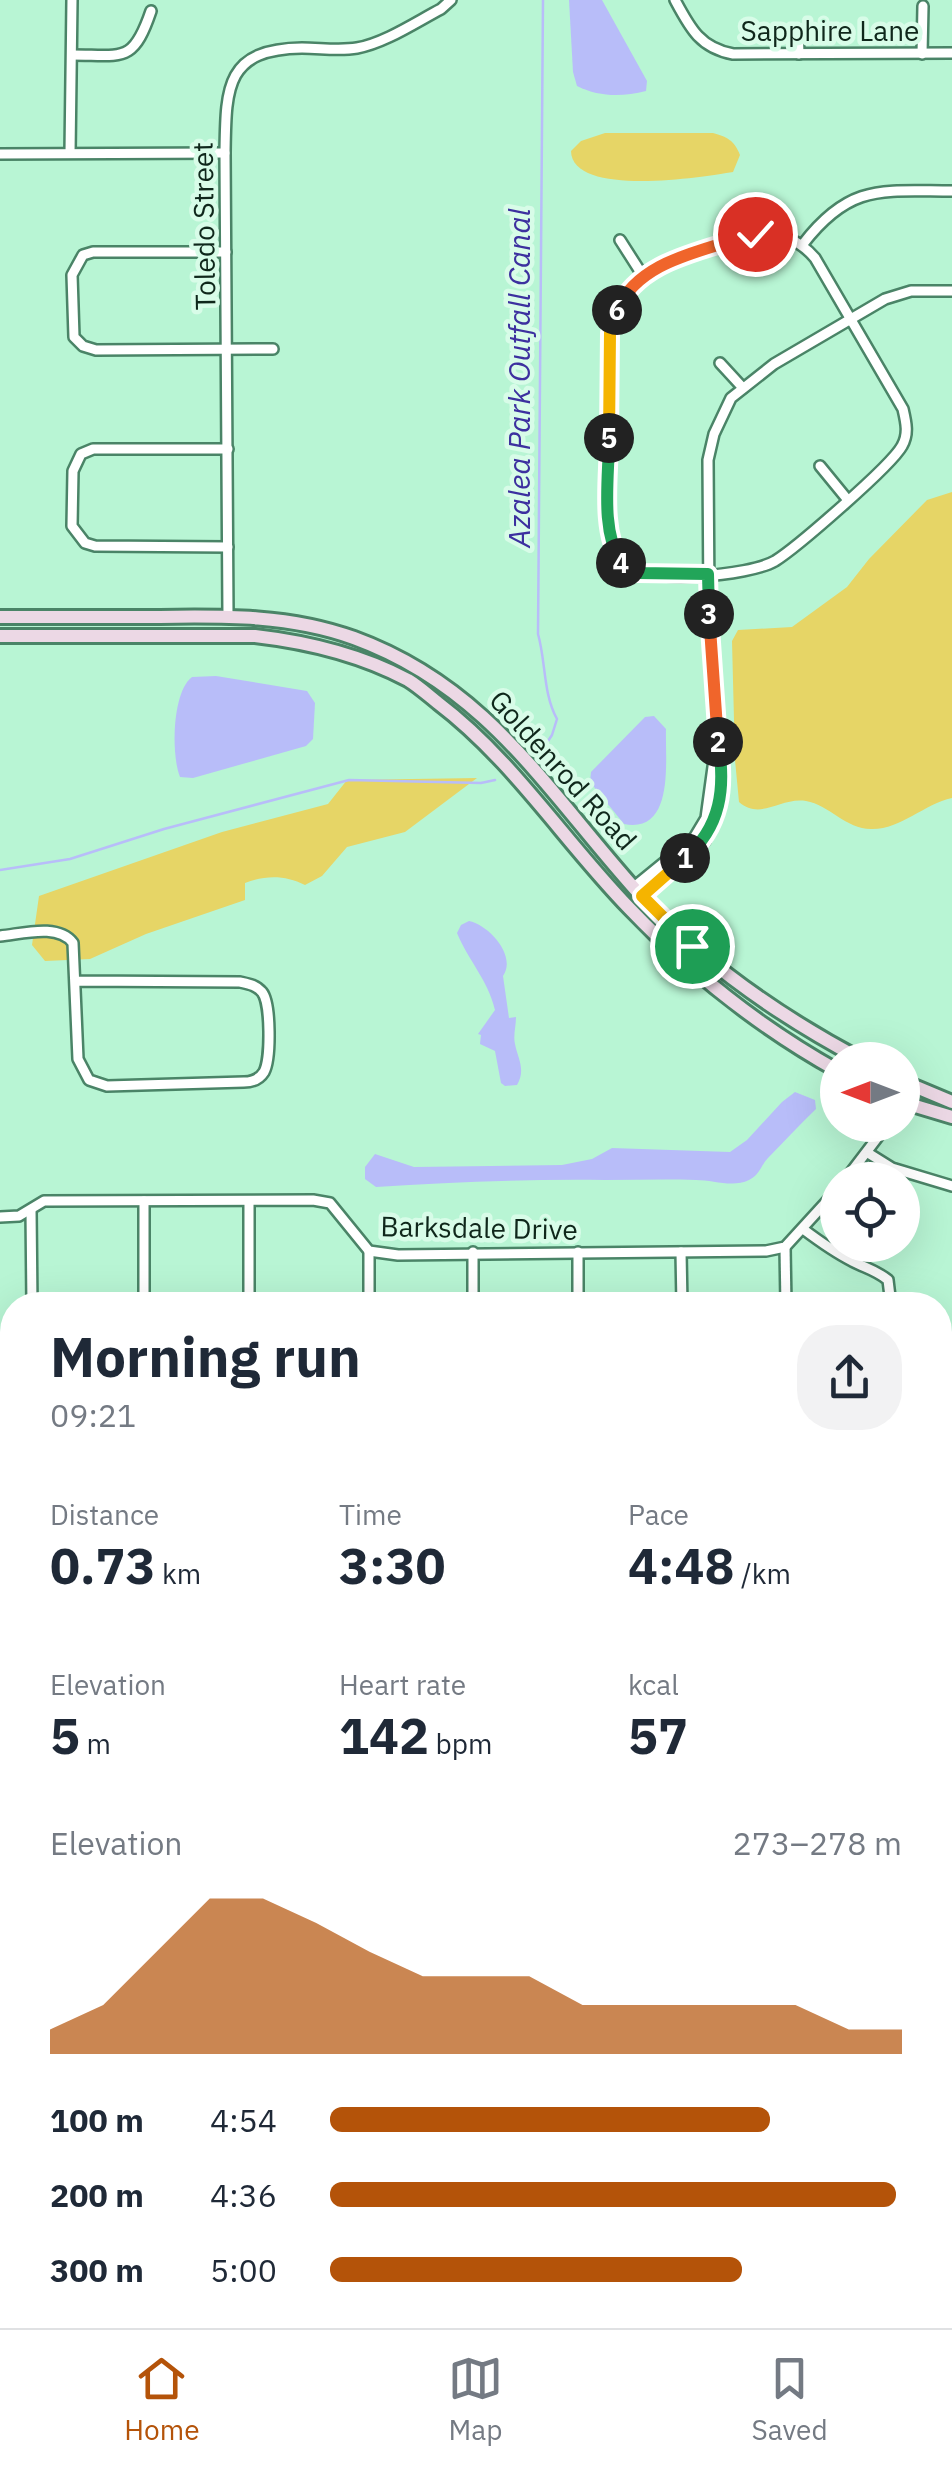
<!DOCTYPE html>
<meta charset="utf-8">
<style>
:root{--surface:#fff;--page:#f2f2f3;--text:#1f2937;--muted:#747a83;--line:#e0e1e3;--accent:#b45309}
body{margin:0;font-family:"IBM Plex Sans",sans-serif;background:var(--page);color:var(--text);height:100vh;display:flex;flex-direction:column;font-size:38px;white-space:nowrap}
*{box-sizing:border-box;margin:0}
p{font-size:32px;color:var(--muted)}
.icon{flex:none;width:55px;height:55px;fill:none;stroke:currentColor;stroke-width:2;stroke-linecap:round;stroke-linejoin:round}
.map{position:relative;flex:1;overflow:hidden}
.drawer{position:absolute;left:0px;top:1292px;width:952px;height:1038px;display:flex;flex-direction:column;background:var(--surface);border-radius:40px 40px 0 0;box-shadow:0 10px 40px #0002}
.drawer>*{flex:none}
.needle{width:65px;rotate:270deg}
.fabs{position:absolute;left:820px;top:1042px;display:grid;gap:20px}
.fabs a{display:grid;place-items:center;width:100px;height:100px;border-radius:50%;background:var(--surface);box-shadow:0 10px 40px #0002;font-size:50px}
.pin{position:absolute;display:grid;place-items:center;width:85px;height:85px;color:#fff;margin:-42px;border:5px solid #fff;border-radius:50%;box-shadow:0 2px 10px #0007}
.km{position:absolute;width:50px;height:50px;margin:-25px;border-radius:50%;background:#222;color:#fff;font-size:28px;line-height:50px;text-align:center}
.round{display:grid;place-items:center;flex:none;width:105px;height:105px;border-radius:40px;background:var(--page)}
.overview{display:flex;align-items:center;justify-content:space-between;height:170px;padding:0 50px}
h1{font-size:55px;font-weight:700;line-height:75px}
.metrics{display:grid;grid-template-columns:repeat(3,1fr);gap:15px;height:170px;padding:10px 50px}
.metrics div{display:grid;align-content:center}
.metrics b{font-size:50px;font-weight:700}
.metrics small{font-size:28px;font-weight:400}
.metrics p{font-size:28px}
.chart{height:280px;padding:20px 50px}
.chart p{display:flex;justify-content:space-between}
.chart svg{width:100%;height:180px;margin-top:10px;fill:var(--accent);opacity:.7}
ul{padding:0 50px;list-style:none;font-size:32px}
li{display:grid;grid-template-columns:160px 120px 1fr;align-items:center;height:75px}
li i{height:25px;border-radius:12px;background:var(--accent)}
.dock{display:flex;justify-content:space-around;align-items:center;height:140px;border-top:2px solid var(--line);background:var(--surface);font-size:28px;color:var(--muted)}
.dock a{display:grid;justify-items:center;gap:5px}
.dock .on{color:var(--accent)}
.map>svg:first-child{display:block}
</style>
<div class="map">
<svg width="952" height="2328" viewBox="0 0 952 2328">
<rect width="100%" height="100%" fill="#b8f5d4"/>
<rect fill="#a6eac6" x="0" y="1696" width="12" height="264"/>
<g fill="#e6d566">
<path d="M605,133H713C727,137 734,140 740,155L733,172C703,177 572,198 571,151L581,141Z"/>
<path d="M952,492V798C924,804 900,830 871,829C846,829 829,805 806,801C780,797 761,821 739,802L735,760L732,641L738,630L792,627L847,587L869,559L927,500Z"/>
<path d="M477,778L405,832L347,847L322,876L305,885C285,875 266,875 245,883V900L146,934L90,959L45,961L32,945L39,896L222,832L328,804L347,780Z"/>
<polygon points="940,1760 952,1762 952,1813 940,1838"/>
<polygon points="952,1937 952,2010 940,2005 940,1957"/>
<polygon points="0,1960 12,1960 12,2318 0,2328"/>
</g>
<g fill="#b8bdf9">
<path d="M569,0H602L647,81L646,91C622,97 599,97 577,86L573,72Z"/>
<path d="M216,676L307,691L315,703L313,739L306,746L193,778L180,777C171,755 172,692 192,677Z"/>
<path d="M654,716L666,729C665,760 675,834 624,824L590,782L591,772L645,717Z"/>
<path d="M469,921C489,925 517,956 503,976L509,1018L516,1017C516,1026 513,1036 515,1044C518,1059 526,1070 517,1085L505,1086L501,1083L495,1051L480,1044L481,1035L478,1034L495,1010C488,980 468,960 457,933L461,925Z"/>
<path d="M795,1092L815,1100L816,1109C799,1125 784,1142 768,1158C761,1165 760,1175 749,1180C733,1188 713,1180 696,1180C666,1179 635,1180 605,1180C529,1179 452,1182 376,1187L365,1179V1167L375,1154L414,1167L562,1165L592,1159L612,1148L730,1152L747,1140L782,1102Z"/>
<polygon points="952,2125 952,2180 940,2180 940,2128"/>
<polygon points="8,2149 12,2149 12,2318 33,2318 33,2328 0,2328 0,2150"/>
<polygon points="227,2318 254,2318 267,2328 202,2328 206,2322"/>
<polygon points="867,2318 926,2318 942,2328 860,2328"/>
</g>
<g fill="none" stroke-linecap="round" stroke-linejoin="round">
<g stroke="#b8bdf9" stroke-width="2.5">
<path d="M542,750L552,735L557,719C543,694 546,662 538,634L543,0"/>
<polyline points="0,870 70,859 164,829 349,780 481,783 495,780"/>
</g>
<g stroke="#4a8467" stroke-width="14">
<g id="minor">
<path d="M675,0C690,28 700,48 733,54L952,53"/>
<polyline points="798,29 799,54"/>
<polyline points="922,54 923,6"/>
<path d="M72,55C123,55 133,64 151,11"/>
<polyline points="70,153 72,0"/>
<polyline points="0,154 225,153"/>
<path d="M755,234C780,234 798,238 815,258L903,409C906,422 909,434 902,446C891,466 796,548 775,561C749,576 647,585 623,565C613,556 611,543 609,530L611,333L620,303L643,276L671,261Z"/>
<polyline points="620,240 643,276"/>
<path d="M803,244C850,183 882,191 952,191"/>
<polyline points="226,252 93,252 83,255 72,275 74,337 83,346 96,350 273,349"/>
<polyline points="720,363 743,388"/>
<polyline points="228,449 93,449 81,454 73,471 72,526 85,543 95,546 228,547"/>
<polyline points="820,466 847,499"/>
<path d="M228,616L225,153C226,88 225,49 302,48C320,48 340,51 357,48C385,43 416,22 441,9L451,0"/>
<polyline points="634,887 694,838 706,818 716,745"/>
<polyline points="642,896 705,841 718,805 722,763 709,604 708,460 714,434 731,398 774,364 885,299 911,291 952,291"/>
<path d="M0,936C22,934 58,923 73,943L78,1059L89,1080L107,1086L244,1082C252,1082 259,1080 264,1072C271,1059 271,1003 262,992C256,985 249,984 240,982L77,981"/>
<polyline points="868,1153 892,1168 952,1186"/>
<polyline points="845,1180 887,1125"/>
<polyline points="144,1201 144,1305"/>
<polyline points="249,1201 249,1305"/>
<polyline points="31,1210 32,1305"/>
<polyline points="0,1217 19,1216 44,1201 313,1200 330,1203 369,1251 398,1255 766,1251 785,1247 838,1189"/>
<path d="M803,1229C819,1241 834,1252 852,1261C865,1268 876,1270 888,1280L891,1305"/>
<polyline points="785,1247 786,1305"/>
<polyline points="369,1251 369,1305"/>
<polyline points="473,1252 473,1305"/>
<polyline points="578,1252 578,1305"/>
<polyline points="681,1252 682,1305"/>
<polyline points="940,2012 952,2016"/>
<polyline points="940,2045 952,2047"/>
</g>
</g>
<g stroke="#4a8467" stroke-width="16">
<g id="tertiary">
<polyline points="0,1606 12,1606"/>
<polyline points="940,1607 952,1607"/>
</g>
</g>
<g stroke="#4a8467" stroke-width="18">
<g id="secondary">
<path d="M0,617C51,617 101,617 152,617C221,616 288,614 354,638C491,688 550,796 643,898C705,965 781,1017 862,1060"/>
<path d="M0,636H255C307,642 361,655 408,680C418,686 428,695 438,703C513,760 564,841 629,908C691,973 759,1027 838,1071"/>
<polyline points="902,1081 952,1102"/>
<polyline points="902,1102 952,1117"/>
<polyline points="940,1881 952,1852"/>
<polyline points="940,1928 952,1900"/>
<polyline points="752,2328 757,2318"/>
<polyline points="772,2328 777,2318"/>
</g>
</g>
<use href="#minor" stroke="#fff" stroke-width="9"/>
<use href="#tertiary" stroke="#fff" stroke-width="11"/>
<use href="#secondary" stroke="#ecd8e5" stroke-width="12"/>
</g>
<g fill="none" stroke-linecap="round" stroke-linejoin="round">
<g stroke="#fff" stroke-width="20">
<polyline id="split-1" points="685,858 642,896 692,946"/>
</g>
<g stroke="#fff" stroke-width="20">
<path id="split-2" d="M685,858C721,827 726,788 718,742"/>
</g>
<g stroke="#fff" stroke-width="20">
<polyline id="split-3" points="709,614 718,742"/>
</g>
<g stroke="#fff" stroke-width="20">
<polyline id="split-4" points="621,563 638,573 708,574 709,614"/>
</g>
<g stroke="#fff" stroke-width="20">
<path id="split-5" d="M609,438C609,477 600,529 621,563"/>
</g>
<g stroke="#fff" stroke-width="20">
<polyline id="split-6" points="609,438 610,333 617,310"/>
</g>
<g stroke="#fff" stroke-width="20">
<path id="split-7" d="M617,310C635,269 681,256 721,244"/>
</g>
<g stroke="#fff" stroke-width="20">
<polyline id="split-8" points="721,244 755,234"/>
</g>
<use href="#split-1" stroke="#f5b400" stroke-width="12"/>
<use href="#split-2" stroke="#22a559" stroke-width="12"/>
<use href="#split-3" stroke="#f0652b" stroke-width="12"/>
<use href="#split-4" stroke="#22a559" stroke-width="12"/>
<use href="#split-5" stroke="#22a559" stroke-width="12"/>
<use href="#split-6" stroke="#f5b400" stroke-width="12"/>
<use href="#split-7" stroke="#f0652b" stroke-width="12"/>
<use href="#split-8" stroke="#f5b400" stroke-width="12"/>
</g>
<g text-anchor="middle" stroke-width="9" stroke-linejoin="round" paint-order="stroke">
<g font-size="28" fill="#0f271b" stroke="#d8fce8">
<text x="830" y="41">Sapphire Lane</text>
<text transform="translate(204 226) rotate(-91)" y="10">Toledo Street</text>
<text transform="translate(563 770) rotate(48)" y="10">Goldenrod Road</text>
<text transform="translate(479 1228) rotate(1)" y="10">Barksdale Drive</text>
</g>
<g font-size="30" font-style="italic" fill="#3d309f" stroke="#d8fce8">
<text transform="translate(520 378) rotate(-90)" y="10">Azalea Park Outfall Canal</text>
</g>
</g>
</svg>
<div class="fabs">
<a><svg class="needle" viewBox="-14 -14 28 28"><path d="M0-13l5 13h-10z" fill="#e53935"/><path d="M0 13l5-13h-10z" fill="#747a83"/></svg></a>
<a><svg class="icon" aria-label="locate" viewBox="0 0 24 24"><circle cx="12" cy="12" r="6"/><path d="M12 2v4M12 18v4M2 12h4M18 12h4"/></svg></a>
</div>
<div class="pin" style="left:692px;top:946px;background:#1e9e55"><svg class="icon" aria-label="arrive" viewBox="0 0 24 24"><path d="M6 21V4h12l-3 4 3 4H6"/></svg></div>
<div class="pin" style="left:755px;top:234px;background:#d93025"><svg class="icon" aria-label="check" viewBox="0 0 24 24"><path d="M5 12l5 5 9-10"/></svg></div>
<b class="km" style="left:685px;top:858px">1</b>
<b class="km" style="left:718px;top:742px">2</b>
<b class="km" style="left:709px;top:614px">3</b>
<b class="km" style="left:621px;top:563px">4</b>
<b class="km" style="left:609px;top:438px">5</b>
<b class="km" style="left:617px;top:310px">6</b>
<section class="drawer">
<div class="overview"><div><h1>Morning run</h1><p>09:21</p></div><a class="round"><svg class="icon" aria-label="share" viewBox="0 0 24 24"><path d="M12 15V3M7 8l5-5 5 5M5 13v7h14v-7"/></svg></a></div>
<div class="metrics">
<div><p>Distance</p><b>0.73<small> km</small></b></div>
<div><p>Time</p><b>3:30</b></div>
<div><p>Pace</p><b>4:48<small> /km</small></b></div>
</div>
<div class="metrics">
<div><p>Elevation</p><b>5<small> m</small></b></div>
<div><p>Heart rate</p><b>142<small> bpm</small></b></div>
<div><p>kcal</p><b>57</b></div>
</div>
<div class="chart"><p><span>Elevation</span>273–278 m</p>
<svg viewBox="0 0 160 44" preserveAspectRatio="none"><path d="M0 44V38L10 32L20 19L30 6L40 6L50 12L60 19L70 25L80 25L90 25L100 32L110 32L120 32L130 32L140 32L150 38L160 38V44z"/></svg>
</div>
<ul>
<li><b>100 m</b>4:54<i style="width:77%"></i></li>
<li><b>200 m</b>4:36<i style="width:99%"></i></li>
<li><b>300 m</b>5:00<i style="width:72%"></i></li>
</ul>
</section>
</div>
<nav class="dock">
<a class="on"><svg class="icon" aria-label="home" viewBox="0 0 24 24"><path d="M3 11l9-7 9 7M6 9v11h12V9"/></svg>Home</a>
<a><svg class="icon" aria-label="map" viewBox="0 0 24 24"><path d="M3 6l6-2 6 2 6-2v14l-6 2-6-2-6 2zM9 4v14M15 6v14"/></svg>Map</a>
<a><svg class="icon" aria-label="saved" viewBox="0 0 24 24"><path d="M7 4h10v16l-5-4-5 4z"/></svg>Saved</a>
</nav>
